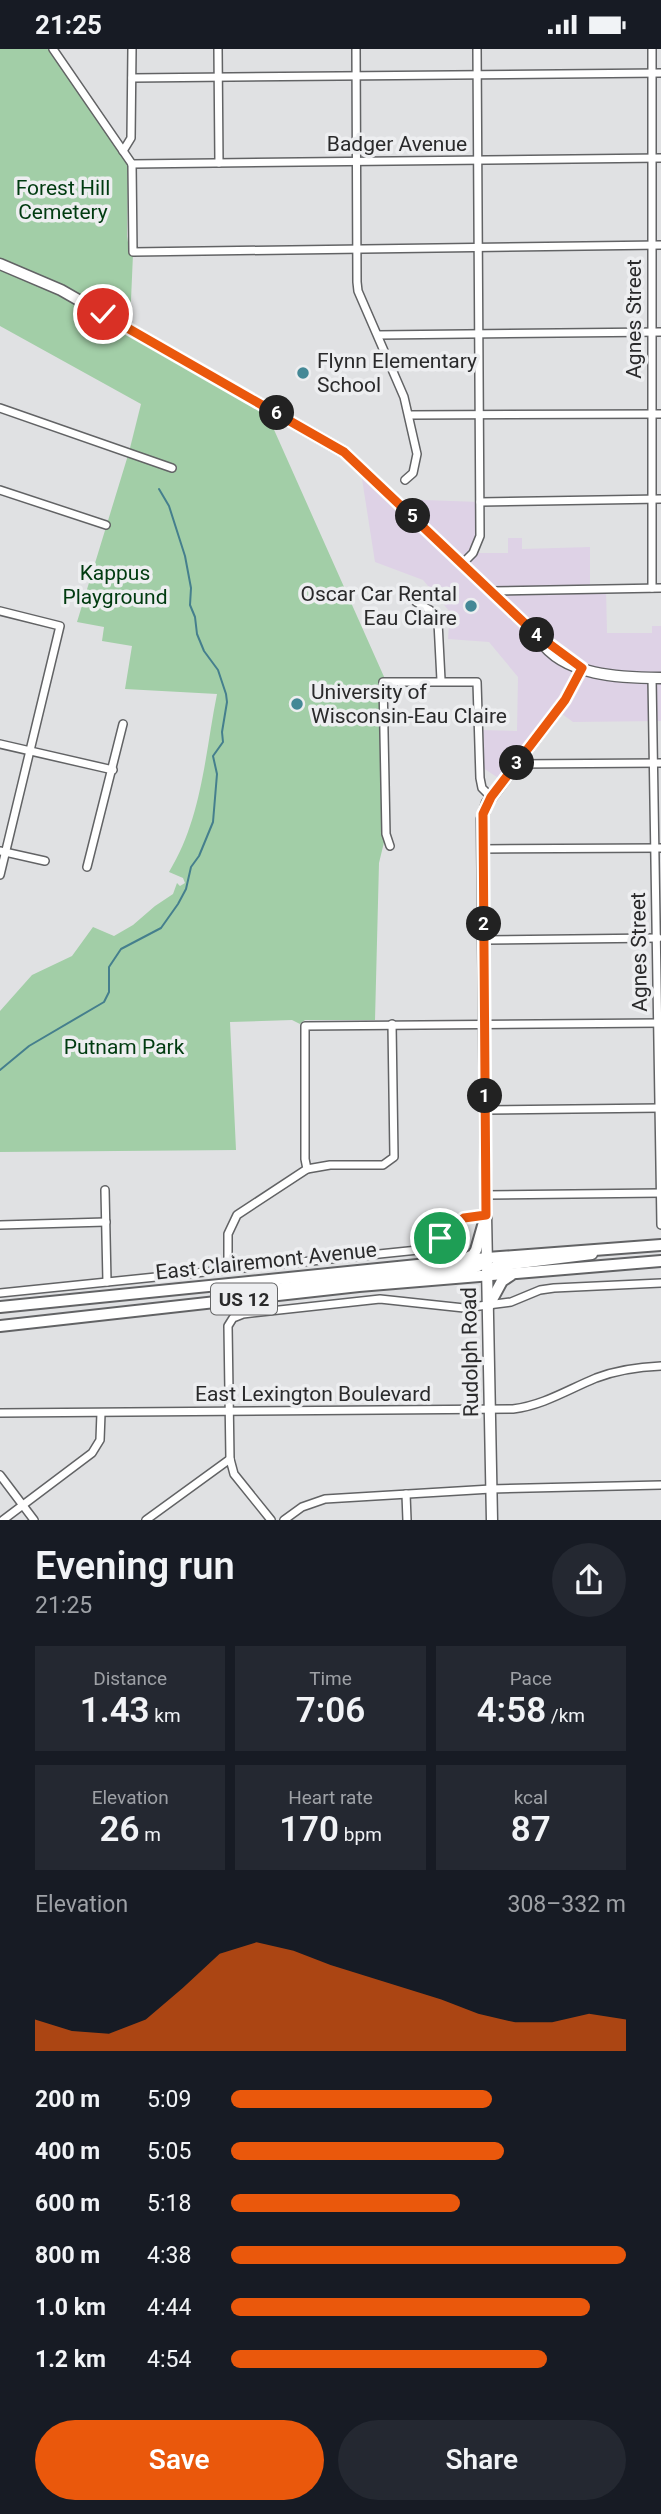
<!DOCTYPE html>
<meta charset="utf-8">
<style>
:root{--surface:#171b24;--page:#242831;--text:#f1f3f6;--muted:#9ea1a6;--accent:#ea580c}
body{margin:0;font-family:Roboto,sans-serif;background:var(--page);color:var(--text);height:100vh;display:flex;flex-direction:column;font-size:26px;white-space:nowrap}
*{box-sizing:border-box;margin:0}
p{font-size:23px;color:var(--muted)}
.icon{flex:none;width:38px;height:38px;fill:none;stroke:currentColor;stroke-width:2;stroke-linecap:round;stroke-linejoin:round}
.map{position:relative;height:1471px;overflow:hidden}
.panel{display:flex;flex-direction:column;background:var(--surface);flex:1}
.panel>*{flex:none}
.pin{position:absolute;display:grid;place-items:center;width:60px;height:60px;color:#fff;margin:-30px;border:4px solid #fff;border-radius:50%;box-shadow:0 2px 7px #0007}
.km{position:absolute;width:35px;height:35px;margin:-18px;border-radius:50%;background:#222;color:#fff;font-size:19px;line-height:35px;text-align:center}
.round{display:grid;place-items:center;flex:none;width:74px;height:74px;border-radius:37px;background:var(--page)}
.head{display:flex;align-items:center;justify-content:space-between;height:119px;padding:0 35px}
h1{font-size:38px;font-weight:600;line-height:52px}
.metrics{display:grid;grid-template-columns:repeat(3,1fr);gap:10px;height:119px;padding:7px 35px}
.metrics div{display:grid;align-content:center;border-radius:0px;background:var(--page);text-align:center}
.metrics b{font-size:35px;font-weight:600}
.metrics small{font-size:19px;font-weight:400}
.metrics p{font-size:19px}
.chart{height:196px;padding:14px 35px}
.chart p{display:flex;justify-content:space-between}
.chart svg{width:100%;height:126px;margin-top:7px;fill:var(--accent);opacity:.7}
.button{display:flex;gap:14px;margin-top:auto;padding:14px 35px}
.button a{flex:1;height:80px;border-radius:42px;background:var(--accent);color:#fff;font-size:28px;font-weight:600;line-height:80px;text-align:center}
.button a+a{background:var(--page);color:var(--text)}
ul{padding:0 35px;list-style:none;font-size:23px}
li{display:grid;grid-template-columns:112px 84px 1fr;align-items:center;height:52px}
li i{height:18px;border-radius:9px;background:var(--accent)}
.status{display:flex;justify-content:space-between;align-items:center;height:49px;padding:0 35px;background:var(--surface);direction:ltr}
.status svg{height:19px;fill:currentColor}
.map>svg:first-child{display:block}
</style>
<div class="status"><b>21:25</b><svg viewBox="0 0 49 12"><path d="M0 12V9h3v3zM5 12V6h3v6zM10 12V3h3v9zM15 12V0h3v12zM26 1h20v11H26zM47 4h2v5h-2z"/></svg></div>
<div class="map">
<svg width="661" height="1471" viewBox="0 0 661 1471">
<rect width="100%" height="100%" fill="#e0e1e3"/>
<polygon fill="#ded2e6" points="360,417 395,450 480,453 480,487 474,504 508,504 508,489 522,489 522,500 590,498 590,540 606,540 607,584 652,584 652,577 661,577 661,672 573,673 562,665 546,676 503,732 480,717 480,681 517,682 518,628 489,593 448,590 450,563 423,531 375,513"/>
<g fill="#a2cea7">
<polygon points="0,0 48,0 128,114 127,187 129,200 133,205 130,274 69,239 0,210"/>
<path d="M0,215L61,241L263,356L385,630L386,785L379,814L375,971H305L300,975L292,971L230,973L236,1101L0,1103V962L32,926L72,907L93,878L114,887L133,876L155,857L173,845L177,834L180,837L185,834L183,829L169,823C202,769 205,705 217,645L125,640L132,597L102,592L104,578L77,573L129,403L141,355L0,277Z"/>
</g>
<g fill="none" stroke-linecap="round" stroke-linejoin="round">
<polyline stroke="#457f8d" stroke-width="2" points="0,1021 29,997 104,953 109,943 109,918 121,900 161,879 178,855 186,840 191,818 199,807 213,773 217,725 213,707 223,693 222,683 227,653 226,645 218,621 204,602 197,585 195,568 190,556 191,539 185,507 169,457 159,440"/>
<g stroke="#626365" stroke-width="10">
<g id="street">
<polyline points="53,0 132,115"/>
<polyline points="218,0 219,114"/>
<polyline points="356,0 357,233 358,242 404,348 417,405 413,424 405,431"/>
<polyline points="652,0 652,539"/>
<polyline points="132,29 661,24"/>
<polyline points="123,102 131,89 132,0"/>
<polyline points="132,115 133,203 661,196"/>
<polyline points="132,115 661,109"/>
<polyline points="378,286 661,283"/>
<polyline points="0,359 172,419"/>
<polyline points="409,366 661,365"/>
<polyline points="0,441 106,476"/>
<polyline points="480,453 661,450"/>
<polyline points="463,514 473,504 480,487 477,0"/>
<polyline points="492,542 661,539"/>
<polyline points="416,553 430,561 438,573 441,631"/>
<polyline points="0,562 60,577 0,826"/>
<polyline points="652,629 661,1176"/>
<polyline points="0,695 113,721"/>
<polyline points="516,715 661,714"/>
<polyline points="390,797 386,785 383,633 477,633 480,729 482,739 491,748"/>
<polyline points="482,800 661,799"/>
<polyline points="0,802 45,812"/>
<polyline points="87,818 123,675"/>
<polyline points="484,891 658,889"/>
<polyline points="486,1061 661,1059"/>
<polyline points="307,1120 330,1116 383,1116 394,1108 392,975"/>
<polyline points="105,1141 107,1233"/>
<polyline points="486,1146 661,1144"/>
<polyline points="0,1176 106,1173"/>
<polyline points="228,1219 228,1185 237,1166 307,1120 305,1110 305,977 661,974"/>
<path d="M0,1244L418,1201C448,1192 449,1168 486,1166"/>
<path d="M0,1364L513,1360C544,1356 567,1341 596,1329C617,1321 638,1318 661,1317"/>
<polyline points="0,1426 34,1471"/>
<polyline points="406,1445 407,1471"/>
<polyline points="3,1471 92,1404 100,1391 101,1364"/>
<polyline points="146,1471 230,1410"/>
<polyline points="271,1471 234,1425 230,1410 228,1277 233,1269 243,1265 380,1250 464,1259 511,1253 540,1241 554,1239 661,1234"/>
<polyline points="284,1471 302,1458 325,1450 491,1440 661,1436"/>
</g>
</g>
<g stroke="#626365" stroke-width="13">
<g id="secondary">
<polyline points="0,215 61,241 344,403 536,585 582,619"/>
<path d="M540,591C564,627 621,629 661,629"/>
<polyline points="488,1226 496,1217 592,1205"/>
<polyline points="236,1249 255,1242 476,1218 482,1215 487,1209"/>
<polyline points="492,1471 486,1166 482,770 487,754 565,651 582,619"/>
</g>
</g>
<g stroke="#626365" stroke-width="14">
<g id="primary">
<polyline points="467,1209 473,1206 476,1201 486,1166"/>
<polyline points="489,1256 502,1232 511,1226"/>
<polyline points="0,1258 487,1209 661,1196"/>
<polyline points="0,1277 359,1237 661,1212"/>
</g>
</g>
<use href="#street" stroke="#fff" stroke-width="7"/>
<use href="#secondary" stroke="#fff" stroke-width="10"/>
<use href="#primary" stroke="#fff" stroke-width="10"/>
</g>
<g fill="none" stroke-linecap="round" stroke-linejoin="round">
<g stroke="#fff" stroke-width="14">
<polyline id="route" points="103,265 344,403 536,585 582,619 565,651 491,748 483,765 486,1166 464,1169 440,1189"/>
</g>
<use href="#route" stroke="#ea580c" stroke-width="9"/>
</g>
<g fill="#448896" stroke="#edeef0" stroke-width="2.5">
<circle cx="303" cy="324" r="7"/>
<circle cx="471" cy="557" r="7"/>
<circle cx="297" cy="655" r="7"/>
</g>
<g text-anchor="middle" stroke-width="7" stroke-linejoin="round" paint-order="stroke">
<rect fill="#edeef0" stroke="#646566" stroke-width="2" x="211" y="1234.5" width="66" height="31" rx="5"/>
<g font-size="19" font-weight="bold" fill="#2a2a2b">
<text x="244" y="1257">US 12</text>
</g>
<g font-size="21" fill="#2a2a2b" stroke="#edeef0">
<text x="397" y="102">Badger Avenue</text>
<text transform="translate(634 270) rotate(-90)" y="7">Agnes Street</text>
<text transform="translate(639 903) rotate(-91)" y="7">Agnes Street</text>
<text transform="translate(266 1212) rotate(-6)" y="7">East Clairemont Avenue</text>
<text transform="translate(470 1303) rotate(-91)" y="7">Rudolph Road</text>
<text x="313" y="1352">East Lexington Boulevard</text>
</g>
<g font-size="21" fill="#003b10" stroke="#edeef0">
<text x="63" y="146">Forest Hill<tspan x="63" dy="24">Cemetery</tspan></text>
<text x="115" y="531">Kappus<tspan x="115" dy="24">Playground</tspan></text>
<text x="124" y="1005">Putnam Park</text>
</g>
<g font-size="21" fill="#2a2a2b" stroke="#edeef0" text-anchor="start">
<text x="317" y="319">Flynn Elementary<tspan x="317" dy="24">School</tspan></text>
<text x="457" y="552" text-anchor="end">Oscar Car Rental<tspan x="457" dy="24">Eau Claire</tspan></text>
<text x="311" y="650">University of<tspan x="311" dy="24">Wisconsin-Eau Claire</tspan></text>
</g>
</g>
</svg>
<div class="pin" style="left:440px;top:1189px;background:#1e9e55"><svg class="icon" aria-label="arrive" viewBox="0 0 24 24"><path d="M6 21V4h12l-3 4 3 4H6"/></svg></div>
<div class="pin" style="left:103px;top:265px;background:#d93025"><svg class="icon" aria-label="check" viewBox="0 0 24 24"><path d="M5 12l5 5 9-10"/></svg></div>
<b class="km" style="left:485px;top:1047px">1</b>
<b class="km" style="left:484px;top:875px">2</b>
<b class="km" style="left:517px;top:714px">3</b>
<b class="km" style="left:537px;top:586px">4</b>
<b class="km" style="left:413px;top:467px">5</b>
<b class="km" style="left:277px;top:364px">6</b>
</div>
<section class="panel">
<div class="head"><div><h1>Evening run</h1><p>21:25</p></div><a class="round"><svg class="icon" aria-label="share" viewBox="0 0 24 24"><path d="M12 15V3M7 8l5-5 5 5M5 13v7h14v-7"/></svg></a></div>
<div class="metrics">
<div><p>Distance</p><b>1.43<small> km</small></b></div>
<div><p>Time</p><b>7:06</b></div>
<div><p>Pace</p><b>4:58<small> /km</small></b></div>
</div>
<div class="metrics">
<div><p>Elevation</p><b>26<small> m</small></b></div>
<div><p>Heart rate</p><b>170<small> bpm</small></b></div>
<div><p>kcal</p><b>87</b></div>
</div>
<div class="chart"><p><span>Elevation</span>308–332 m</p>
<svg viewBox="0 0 160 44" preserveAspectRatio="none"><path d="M0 44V33L10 37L20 38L30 33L40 22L50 10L60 6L70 9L80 14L90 18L100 22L110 26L120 31L130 34L140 34L150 31L160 33V44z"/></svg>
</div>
<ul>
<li><b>200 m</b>5:09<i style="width:66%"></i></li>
<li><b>400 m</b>5:05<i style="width:69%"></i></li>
<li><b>600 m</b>5:18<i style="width:58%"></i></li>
<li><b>800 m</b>4:38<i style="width:100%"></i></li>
<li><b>1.0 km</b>4:44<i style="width:91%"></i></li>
<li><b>1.2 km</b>4:54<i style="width:80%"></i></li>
</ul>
<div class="button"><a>Save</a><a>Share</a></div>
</section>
